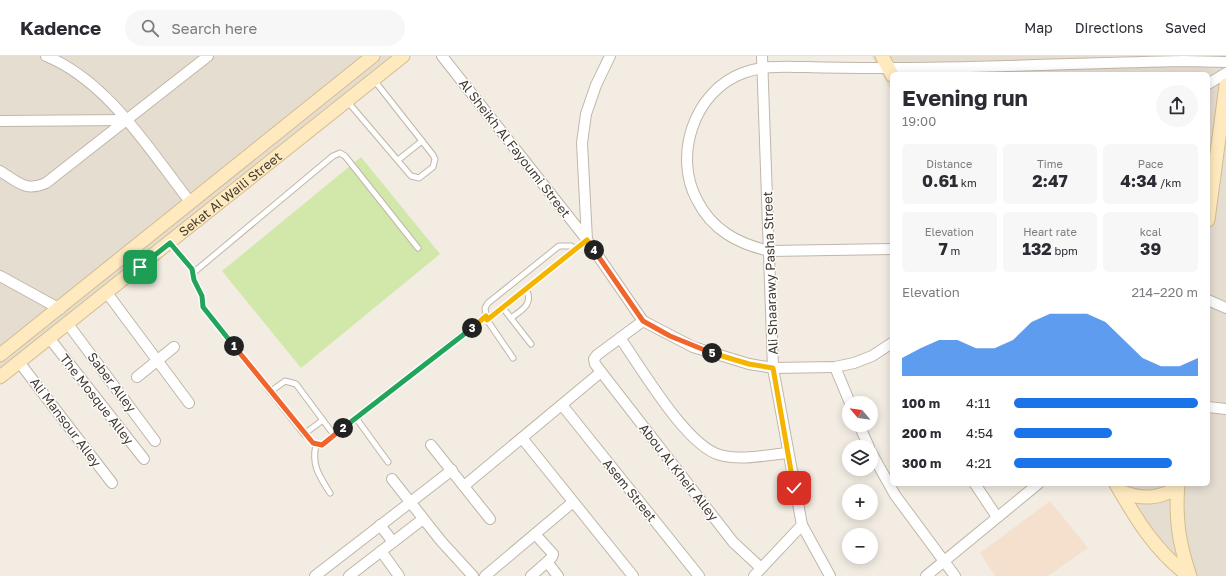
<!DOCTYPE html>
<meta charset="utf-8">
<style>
:root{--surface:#fff;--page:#f7f7f7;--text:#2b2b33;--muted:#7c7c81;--line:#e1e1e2;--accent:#1a73e8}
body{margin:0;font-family:"Golos Text",sans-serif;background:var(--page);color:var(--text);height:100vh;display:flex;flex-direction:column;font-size:15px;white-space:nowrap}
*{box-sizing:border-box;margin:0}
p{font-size:13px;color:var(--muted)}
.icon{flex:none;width:22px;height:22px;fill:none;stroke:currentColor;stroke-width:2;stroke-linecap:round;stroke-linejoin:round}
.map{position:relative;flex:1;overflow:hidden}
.side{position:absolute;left:890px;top:16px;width:320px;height:414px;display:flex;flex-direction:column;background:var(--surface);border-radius:6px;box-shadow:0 2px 10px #0003}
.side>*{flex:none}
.needle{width:26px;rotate:299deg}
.fabs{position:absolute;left:842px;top:340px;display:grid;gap:8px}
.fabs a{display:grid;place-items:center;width:36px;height:36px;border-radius:50%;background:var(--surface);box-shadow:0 2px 10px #0003;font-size:20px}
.pin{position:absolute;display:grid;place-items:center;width:34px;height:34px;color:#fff;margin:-17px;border-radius:8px;box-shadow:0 2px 6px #0006}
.km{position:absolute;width:20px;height:20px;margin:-10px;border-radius:50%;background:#222;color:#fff;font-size:11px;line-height:20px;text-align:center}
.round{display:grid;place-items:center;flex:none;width:42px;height:42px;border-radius:21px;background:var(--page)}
.headline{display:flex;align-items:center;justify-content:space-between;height:68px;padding:0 12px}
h1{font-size:22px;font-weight:700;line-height:30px}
.metrics{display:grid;grid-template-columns:repeat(3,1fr);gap:6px;height:68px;padding:4px 12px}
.metrics div{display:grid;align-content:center;border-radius:6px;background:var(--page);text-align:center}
.metrics b{font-size:17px;font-weight:700}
.metrics small{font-size:11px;font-weight:400}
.metrics p{font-size:11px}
.chart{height:112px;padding:8px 12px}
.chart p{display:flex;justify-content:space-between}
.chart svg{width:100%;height:72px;margin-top:4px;fill:var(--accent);opacity:.7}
ul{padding:0 12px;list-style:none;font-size:13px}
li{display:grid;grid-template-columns:64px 48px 1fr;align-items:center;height:30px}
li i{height:10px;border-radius:5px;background:var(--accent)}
header{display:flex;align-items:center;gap:24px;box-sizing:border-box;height:56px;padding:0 20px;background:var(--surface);border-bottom:1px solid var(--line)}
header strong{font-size:19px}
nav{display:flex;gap:22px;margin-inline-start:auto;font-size:14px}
.search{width:280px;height:36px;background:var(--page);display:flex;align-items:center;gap:10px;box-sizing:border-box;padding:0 14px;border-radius:22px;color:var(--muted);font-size:15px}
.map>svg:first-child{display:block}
</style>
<header>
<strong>Kadence</strong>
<div class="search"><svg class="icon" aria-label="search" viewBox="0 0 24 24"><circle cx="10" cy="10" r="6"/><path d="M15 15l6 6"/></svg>Search here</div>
<nav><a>Map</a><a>Directions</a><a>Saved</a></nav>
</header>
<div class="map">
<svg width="1226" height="520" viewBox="0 0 1226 520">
<rect width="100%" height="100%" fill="#f2ece3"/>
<g fill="#e6ddd1">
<polygon points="0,0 391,0 0,312"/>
<polygon points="872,0 1226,0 1226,520 1180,520 1127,457 1107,428 1208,428 1208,18 892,18 892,37"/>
</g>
<polygon fill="#f5e0cd" points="1050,445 1088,492 1048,520 995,520 980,497"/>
<polygon fill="#d2e8aa" points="361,101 440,198 301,312 222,215"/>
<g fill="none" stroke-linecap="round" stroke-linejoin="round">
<g stroke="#c0b6a9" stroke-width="7">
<g id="lane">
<polyline points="348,46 411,120 419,122 433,111 435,103 433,99 374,24"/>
<polyline points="398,104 422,85"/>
<polyline points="170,187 192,213 194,224 202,240 203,251 304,378 316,389 322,389 486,260"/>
<polyline points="193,217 333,100 340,97 345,100 418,192"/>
<polyline points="503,252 531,288"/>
<path d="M511,262C522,254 534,248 526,233"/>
<polyline points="487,264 587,184"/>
<polyline points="513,302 487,264 485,252 488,247 559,190 571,190 576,193"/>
<polyline points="270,336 285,325 296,328 334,379"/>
<polyline points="356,362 388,406"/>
<polyline points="304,378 323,364"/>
<path d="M316,389C311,409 320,421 330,437"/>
</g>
</g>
<g stroke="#c0b6a9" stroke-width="12">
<g id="street">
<path d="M46,0C109,26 150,95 191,147"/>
<polyline points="442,0 587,184"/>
<polyline points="610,0 596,29 586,58 582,87 587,184 643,265 693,291 749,308 773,312 835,311 854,307 872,300 892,287"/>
<polyline points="762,0 773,312 802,469 830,520"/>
<polyline points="1208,28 1226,17"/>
<polyline points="0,65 126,64"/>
<path d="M0,115C18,126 25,136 46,127L208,0"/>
<path d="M892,193L770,195C738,188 712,174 697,144C673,100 694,35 743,17C764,9 785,11 807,11C834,12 860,12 887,12C985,12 1084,7 1183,5L1226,6"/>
<polyline points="0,220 60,253"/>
<polyline points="107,237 189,347"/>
<polyline points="1208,244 1226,252"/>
<polyline points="643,265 597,299 594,303 595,308 733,486 761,512"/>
<polyline points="68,268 155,385"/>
<path d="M620,282C641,311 686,390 720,399C741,405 766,399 787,397"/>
<polyline points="50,283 144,403"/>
<polyline points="19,306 112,427"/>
<polyline points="835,311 850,347"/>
<polyline points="137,321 174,291"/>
<polyline points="562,349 699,520"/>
<polyline points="1208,351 1226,353"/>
<polyline points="859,369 869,391"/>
<polyline points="522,382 633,520"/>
<polyline points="431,389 490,463"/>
<polyline points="871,396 895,439 955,520"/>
<polyline points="392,423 441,485 473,520"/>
<polyline points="975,428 997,461"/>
<polyline points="464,430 601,316"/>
<polyline points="380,469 393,486"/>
<polyline points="535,478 553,498 552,501 547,506 558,520"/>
<polyline points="381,495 399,520"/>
<polyline points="315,520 452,414"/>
<polyline points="349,520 423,463"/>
<polyline points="485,520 573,446"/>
<polyline points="531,520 547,506"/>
<polyline points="754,520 802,469"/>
<polyline points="926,520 1038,428"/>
</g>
</g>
<g stroke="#d4bc91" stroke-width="15">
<g id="secondary">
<polyline points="882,0 892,19"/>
<polyline points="1208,164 1226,29"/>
<polyline points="0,299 373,0"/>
<path id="s1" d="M0,321L403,0"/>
<path d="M1116,428C1136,463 1156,496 1189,520"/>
<path d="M1178,428C1175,462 1179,488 1190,520"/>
<path d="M1120,435C1141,444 1158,443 1177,432"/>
</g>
</g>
<use href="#lane" stroke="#fff" stroke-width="5"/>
<use href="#street" stroke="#fff" stroke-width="10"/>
<use href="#secondary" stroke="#ffeac0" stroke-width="13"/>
</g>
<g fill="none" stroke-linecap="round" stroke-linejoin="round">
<g stroke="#fff" stroke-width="8">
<polyline id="split-1" points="140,211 170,187 192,213 194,224 202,240 203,251 234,290"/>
</g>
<g stroke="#fff" stroke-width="8">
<polyline id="split-2" points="234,290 313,387 322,389 343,372"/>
</g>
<g stroke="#fff" stroke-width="8">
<polyline id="split-3" points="343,372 472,272"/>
</g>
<g stroke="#fff" stroke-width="8">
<polyline id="split-4" points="472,272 486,260 487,264 587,184 594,194"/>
</g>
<g stroke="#fff" stroke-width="8">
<polyline id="split-5" points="594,194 643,265 670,280 712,297"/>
</g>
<g stroke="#fff" stroke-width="8">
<polyline id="split-6" points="712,297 749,308 773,312 794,432"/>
</g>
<use href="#split-1" stroke="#22a559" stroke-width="5"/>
<use href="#split-2" stroke="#f0652b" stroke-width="5"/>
<use href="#split-3" stroke="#22a559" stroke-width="5"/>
<use href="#split-4" stroke="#f5b400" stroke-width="5"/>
<use href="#split-5" stroke="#f0652b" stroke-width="5"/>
<use href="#split-6" stroke="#f5b400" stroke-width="5"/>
</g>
<g text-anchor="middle" stroke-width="3" stroke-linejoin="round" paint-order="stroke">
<g font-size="13" fill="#443c33" stroke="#fff">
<text transform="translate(515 92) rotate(52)" y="5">Al Sheikh Al Fayoumi Street</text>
<text dy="5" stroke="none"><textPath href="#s1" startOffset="294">Sekat Al Waili Street</textPath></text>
<text transform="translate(770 217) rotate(-92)" y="5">Ali Shaarawy Pasha Street</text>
<text transform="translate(112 326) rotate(53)" y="5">Saber Alley</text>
<text transform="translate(97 343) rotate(52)" y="5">The Mosque Alley</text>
<text transform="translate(66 366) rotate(53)" y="5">Ali Mansour Alley</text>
<text transform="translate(679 416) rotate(52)" y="5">Abou Al Kheir Alley</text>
<text transform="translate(630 434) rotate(51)" y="5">Asem Street</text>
</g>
</g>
</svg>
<div class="fabs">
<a><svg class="needle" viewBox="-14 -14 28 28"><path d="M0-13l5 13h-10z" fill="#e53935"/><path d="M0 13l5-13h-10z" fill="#7c7c81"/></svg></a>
<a><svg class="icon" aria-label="layers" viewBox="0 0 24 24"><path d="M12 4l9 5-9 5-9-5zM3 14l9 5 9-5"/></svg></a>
<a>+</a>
<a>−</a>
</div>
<div class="pin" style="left:140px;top:211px;background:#1e9e55"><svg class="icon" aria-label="arrive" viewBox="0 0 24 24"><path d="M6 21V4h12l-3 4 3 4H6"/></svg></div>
<div class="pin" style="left:794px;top:432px;background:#d93025"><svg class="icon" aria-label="check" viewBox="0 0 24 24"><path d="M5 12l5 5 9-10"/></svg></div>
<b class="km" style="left:234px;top:290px">1</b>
<b class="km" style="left:343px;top:372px">2</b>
<b class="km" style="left:472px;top:272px">3</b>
<b class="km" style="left:594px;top:194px">4</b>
<b class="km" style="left:712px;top:297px">5</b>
<section class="side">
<div class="headline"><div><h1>Evening run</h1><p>19:00</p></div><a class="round"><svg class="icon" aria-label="share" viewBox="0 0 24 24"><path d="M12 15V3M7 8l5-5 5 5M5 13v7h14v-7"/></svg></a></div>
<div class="metrics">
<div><p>Distance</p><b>0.61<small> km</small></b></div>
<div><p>Time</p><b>2:47</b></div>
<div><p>Pace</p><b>4:34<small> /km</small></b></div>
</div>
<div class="metrics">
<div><p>Elevation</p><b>7<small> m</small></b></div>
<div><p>Heart rate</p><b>132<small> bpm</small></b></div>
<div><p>kcal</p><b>39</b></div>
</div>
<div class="chart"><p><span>Elevation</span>214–220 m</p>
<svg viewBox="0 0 160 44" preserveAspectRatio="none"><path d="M0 44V33L10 27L20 22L30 22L40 27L50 27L60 22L70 11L80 6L90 6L100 6L110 11L120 22L130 33L140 38L150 38L160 33V44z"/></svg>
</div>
<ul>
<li><b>100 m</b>4:11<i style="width:100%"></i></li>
<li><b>200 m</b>4:54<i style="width:53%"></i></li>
<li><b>300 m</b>4:21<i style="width:86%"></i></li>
</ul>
</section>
</div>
